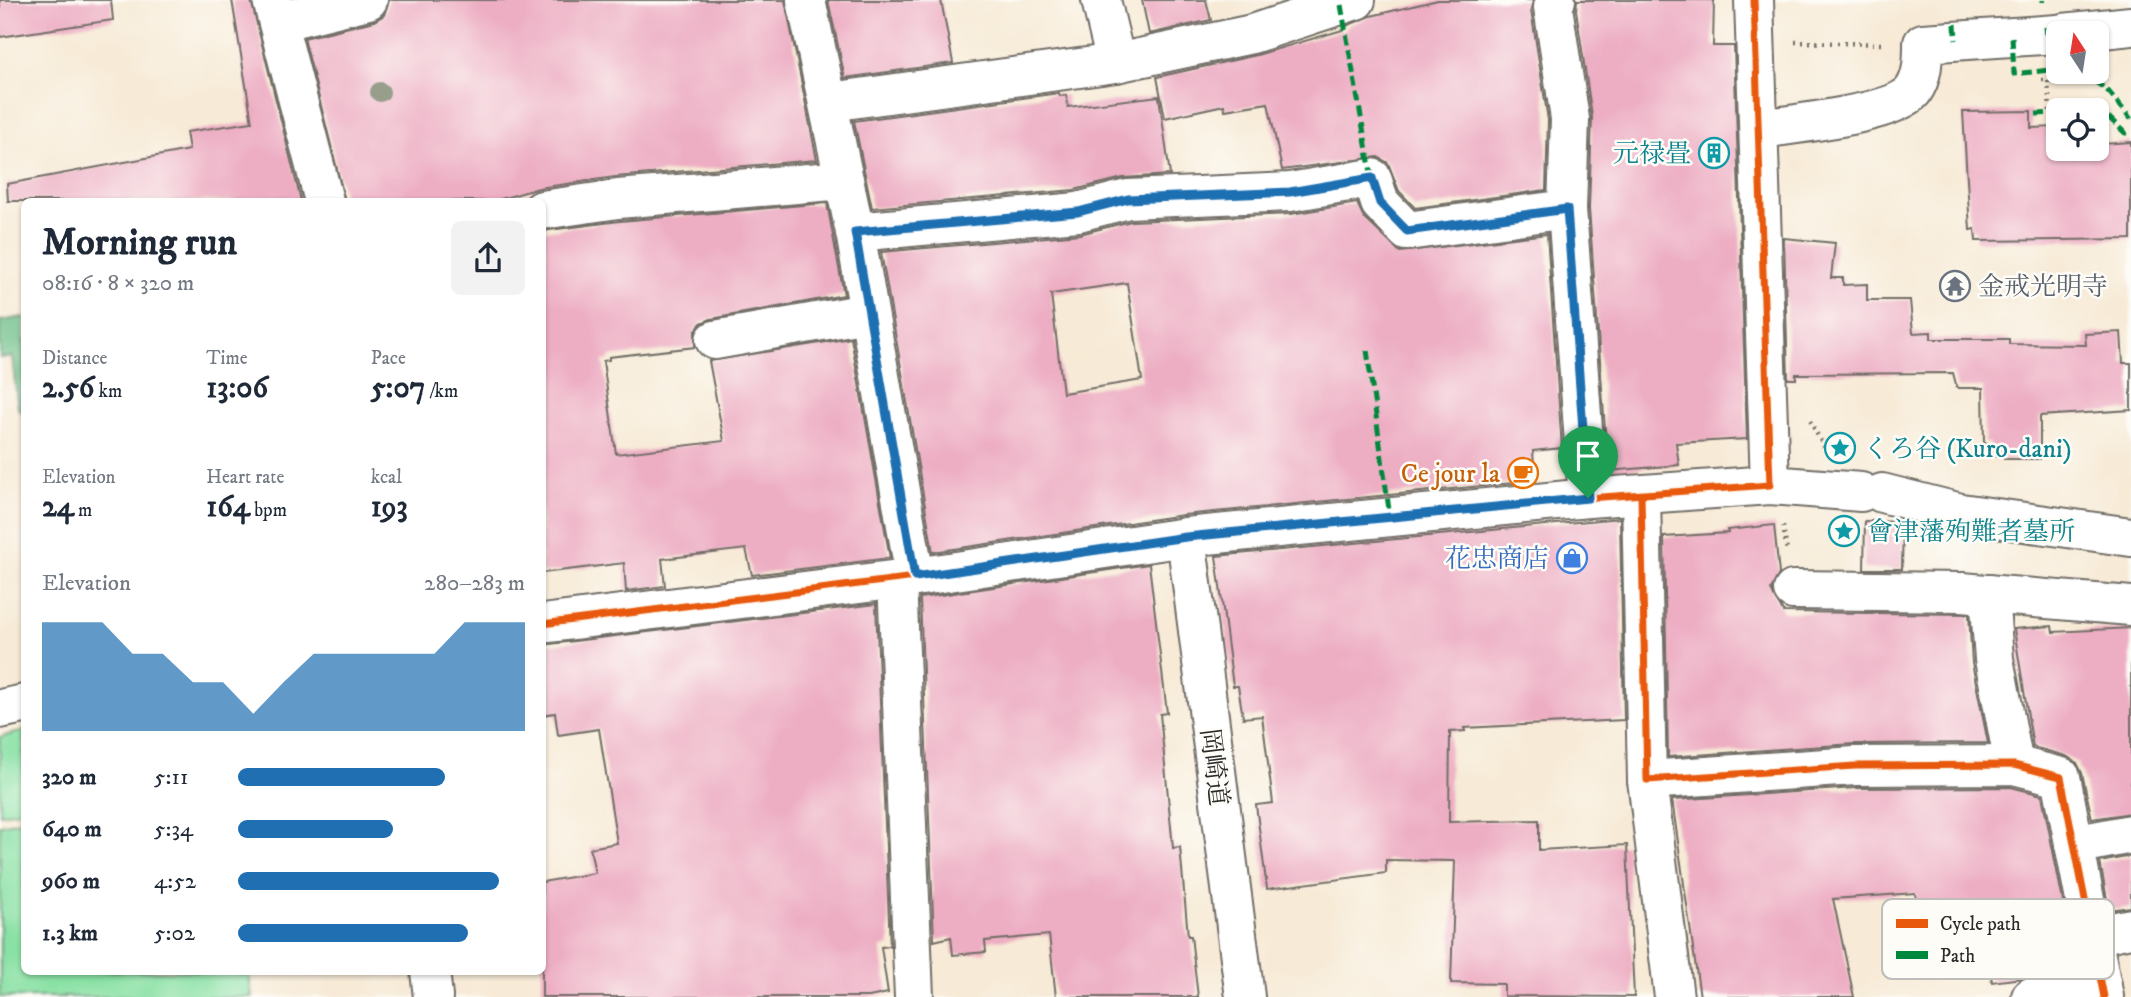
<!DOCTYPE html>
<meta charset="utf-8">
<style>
:root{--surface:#fff;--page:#f2f2f3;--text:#1f2937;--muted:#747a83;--accent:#1f6fb2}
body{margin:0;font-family:"IM FELL DW Pica","Noto Serif JP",serif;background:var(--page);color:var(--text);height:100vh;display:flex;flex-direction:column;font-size:26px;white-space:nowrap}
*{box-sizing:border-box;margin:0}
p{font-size:23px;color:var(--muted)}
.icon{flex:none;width:38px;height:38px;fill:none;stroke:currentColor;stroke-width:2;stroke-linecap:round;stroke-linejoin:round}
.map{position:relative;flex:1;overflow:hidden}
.sheet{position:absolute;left:21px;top:198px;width:525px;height:777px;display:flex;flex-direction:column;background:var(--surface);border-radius:10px;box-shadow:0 2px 5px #0004}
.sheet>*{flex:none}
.needle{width:46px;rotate:348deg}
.controls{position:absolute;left:2046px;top:21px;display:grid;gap:14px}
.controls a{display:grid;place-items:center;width:63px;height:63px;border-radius:10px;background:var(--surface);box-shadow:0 2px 5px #0004;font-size:35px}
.pin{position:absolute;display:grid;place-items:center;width:60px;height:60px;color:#fff;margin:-72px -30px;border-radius:50% 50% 50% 0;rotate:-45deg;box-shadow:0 0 7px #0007}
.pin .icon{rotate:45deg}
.round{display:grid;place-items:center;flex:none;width:74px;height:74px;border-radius:10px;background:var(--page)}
.headline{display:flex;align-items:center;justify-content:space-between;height:119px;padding:0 21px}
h1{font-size:38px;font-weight:800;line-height:52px}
.stats{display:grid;grid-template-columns:repeat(3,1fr);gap:10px;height:119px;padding:7px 21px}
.stats div{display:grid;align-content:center}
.stats b{font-size:30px;font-weight:800}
.stats small{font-size:19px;font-weight:400}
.stats p{font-size:19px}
.chart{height:196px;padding:14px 21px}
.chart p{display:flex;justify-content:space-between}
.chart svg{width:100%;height:126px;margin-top:7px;fill:var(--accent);opacity:.7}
ul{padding:0 21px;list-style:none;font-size:23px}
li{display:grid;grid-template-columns:112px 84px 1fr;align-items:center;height:52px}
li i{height:18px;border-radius:9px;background:var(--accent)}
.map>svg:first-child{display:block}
</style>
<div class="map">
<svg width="2131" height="997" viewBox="0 0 2131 997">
<rect width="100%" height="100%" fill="#fdfcf7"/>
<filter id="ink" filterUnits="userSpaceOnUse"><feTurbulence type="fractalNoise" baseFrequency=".0143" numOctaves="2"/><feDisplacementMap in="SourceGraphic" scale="14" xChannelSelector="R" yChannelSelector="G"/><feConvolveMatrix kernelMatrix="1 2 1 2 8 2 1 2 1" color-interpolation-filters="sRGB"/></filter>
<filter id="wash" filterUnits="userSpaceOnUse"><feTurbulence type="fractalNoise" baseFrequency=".00686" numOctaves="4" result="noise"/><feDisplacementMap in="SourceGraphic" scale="28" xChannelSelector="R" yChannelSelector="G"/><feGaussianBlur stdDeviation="1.57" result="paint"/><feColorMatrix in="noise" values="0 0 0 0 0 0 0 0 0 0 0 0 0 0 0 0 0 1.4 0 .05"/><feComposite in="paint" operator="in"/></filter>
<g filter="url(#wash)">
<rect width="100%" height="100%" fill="#f7ead6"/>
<g fill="#8ae1a5" stroke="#5a8668" stroke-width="2">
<polygon points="24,731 24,810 0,814 0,737"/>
<polygon points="24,820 24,971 238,971 239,975 249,974 252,997 0,997 0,825"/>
</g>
<polygon fill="#6fbf8a" stroke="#4d755a" stroke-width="2" points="24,317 24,415 18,408 12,357 0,358 0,321"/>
<g id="blocks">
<g fill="#edadc3" fill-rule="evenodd">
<polygon points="0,0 111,0 113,20 0,37"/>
<polygon points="232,0 251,0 301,201 8,201 7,184 189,150 186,132 252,122"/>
<polygon points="389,0 785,0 817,160 615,177 539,188 494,201 345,201 304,38 374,21 384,15"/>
<polygon points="828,0 941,0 953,63 845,78"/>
<polygon points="1142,0 1206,0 1211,20 1149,34"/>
<polygon points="1438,0 1533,0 1531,10 1548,120 1546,190 1415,208 1399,191 1388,163 1378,157 1282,170 1268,103 1225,110 1224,105 1165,118 1157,77 1257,55 1346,29 1346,26 1371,16"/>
<polygon points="1577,0 1714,0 1713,46 1734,46 1747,439 1676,443 1679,465 1608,471 1589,209 1592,116 1576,10"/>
<polygon points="1059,93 1060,96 1066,95 1068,107 1159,96 1170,175 1123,178 1074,190 872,208 854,121"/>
<polygon points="2031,111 2031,128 2058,127 2058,149 2096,149 2096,125 2100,125 2102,144 2131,142 2131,239 1976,241 1975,229 1970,230 1963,112"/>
<polygon points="827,203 844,295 711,319 701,323 695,332 695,347 609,357 609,360 603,361 616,454 724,441 709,361 851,338 890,558 752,575 746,549 662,559 665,586 626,591 624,563 542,573 542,231 620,221"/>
<path d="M1357,203L1364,218L1400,252L1547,234L1562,448L1533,451L1535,481L1183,515L933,552L881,252L1080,234L1131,221L1291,214ZM1127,283L1142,380L1063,393L1051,294Z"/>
<polygon points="1784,238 1835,243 1831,278 1843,278 1843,285 1867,284 1867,300 1910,300 1913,333 1931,332 1931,339 2009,339 2009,344 2086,345 2085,334 2121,332 2123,363 2131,363 2131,410 2040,416 2040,459 2004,459 2004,456 1989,456 1989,443 1984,443 1983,388 1957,388 1953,373 1796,374 1796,379 1788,379"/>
<polygon points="1620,518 1624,720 1464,728 1465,731 1450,732 1449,822 1539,820 1539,850 1627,845 1634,997 1504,996 1504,984 1451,983 1455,861 1386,860 1386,873 1267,889 1256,805 1273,803 1262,716 1243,718 1238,686 1233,686 1216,556"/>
<polygon points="1865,521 1903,522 1902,569 1864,569"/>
<polygon points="1774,525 1779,574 1771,590 1783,612 1969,614 1972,663 1988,743 1854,744 1668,757 1664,537 1728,533 1727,530"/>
<polygon points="1149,564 1167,713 1160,714 1173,848 1180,847 1188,936 1191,936 1198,997 1056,997 1049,935 985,941 986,952 953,955 951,937 934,941 920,598"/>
<polygon points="876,604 890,946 881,947 888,993 869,997 542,997 542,882 595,873 590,848 617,843 599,729 558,735 555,713 542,715 542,645"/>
<polygon points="2052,626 2053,632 2131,628 2131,813 2092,819 2082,773 2077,763 2066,756 2033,747 2014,629"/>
<polygon points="2011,787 2042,795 2073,952 2045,956 2047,965 2038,966 2039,972 2022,978 1992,982 1989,963 1929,974 1915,893 1833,899 1854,997 1700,997 1672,800 1856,788"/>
<polygon points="2131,856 2131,907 2109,910 2100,862"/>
</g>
</g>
</g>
<g filter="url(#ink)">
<use href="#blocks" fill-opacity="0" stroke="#726e67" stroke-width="2"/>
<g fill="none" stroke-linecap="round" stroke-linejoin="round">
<g stroke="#726e67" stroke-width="42">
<g id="minor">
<polyline points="272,0 324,201"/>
<polyline points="806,0 855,232 915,577"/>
<polyline points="1101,0 1116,63"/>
<polyline points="1556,0 1553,7 1570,119 1567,209 1588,498"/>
<polyline points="1754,0 1770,485"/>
<polyline points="278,22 368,0"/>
<polyline points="2063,33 2131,26"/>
<polyline points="830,102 1116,63 1252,34 1356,0"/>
<path d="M1761,129C1792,124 1895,114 1913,91C1923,77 1923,59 1923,43L2058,34"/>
<polyline points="542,210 618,199 844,180"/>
<polyline points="855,232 1078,212 1128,199 1290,192 1372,178 1380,203 1407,231 1567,209"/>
<polyline points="715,340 867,313"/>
<polyline points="1882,493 1961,513 2131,537"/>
<polyline points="1641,495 1647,780 1855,766 2014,765 2061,777 2104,997"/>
<polyline points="1186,537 1245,997"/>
<polyline points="897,579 914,997"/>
<polyline points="1793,590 1962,592 2131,606"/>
<polyline points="1989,594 1994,659 2014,765"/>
<polyline points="542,624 915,577 1186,537 1588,498 1770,485 1861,492"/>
<polyline points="0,709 24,704"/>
<polyline points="1647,780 1674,997"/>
<polyline points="2074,845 2131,834"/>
<polyline points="2092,936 2131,928"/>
<polyline points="430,971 433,997"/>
<polyline points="2031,997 2102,985"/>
</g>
</g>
<g stroke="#726e67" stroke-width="4.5" stroke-dasharray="2 5" stroke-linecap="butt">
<polyline points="1795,42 1884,44"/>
<polyline points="2042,80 2048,80 2050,113"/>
<polyline points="1810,421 1824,447"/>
<polyline points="1783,526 1787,551"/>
</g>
<use href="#minor" stroke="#fff" stroke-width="38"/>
<g stroke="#00873e" stroke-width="5" stroke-dasharray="10 5" stroke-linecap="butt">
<polyline points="2043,0 2043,2"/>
<polyline points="1341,5 1372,178"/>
<polyline points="1955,24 1956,40"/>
<polyline points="2046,27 2047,35"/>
<polyline points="2012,37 2014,74 2058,69"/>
<polyline points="2083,72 2109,92 2131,119"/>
<polyline points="2096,112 2102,111 2125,133 2131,133"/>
<polyline points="2036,114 2058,113"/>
<polyline points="1367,350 1390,517"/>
</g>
<g stroke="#fdfcf7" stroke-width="11">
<g id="cycleway">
<polyline points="1641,495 1647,780 1855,766 2014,765 2061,777 2104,997"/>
<polyline points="542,624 915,577 1186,537 1588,498 1770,485 1754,0"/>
</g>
</g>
<use href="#cycleway" stroke="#e8590c" stroke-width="7"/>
</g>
<circle fill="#979f8c" cx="380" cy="92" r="10"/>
</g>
<g fill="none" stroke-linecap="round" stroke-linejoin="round" filter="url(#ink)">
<g stroke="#fff" stroke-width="14">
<polygon id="route" points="1372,178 1380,203 1407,231 1567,209 1588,498 1186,537 915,577 855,232 1078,212 1128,199 1290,192"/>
</g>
<use href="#route" stroke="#1f6fb2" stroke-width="9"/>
</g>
<defs>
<g id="building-ring" transform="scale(1.575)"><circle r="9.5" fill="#fdfcf7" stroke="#0f9aa8" stroke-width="1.5"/><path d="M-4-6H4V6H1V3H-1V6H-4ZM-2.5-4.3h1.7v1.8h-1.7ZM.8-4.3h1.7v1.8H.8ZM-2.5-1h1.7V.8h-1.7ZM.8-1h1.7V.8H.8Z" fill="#0f9aa8"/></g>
<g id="temple-ring" transform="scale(1.575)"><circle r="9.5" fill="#fdfcf7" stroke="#6b7280" stroke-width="1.5"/><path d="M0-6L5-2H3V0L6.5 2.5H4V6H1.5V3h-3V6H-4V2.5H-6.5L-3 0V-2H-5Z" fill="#6b7280"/></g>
<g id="sight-ring" transform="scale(1.575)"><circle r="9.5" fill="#fdfcf7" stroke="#0f9aa8" stroke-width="1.5"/><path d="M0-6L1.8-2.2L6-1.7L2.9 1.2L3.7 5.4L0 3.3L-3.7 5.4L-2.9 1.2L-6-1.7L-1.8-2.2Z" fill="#0f9aa8"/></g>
<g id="cafe-ring" transform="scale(1.575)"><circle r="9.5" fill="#fdfcf7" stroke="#e8710a" stroke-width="1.5"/><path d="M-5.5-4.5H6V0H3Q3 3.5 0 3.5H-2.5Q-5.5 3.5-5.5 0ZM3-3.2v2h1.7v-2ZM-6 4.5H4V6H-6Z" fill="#e8710a"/></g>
<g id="shop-ring" transform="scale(1.575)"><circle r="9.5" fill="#fdfcf7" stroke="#3f7fe0" stroke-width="1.5"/><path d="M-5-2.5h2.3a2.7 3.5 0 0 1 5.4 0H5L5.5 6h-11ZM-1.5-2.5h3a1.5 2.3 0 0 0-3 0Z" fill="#3f7fe0"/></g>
</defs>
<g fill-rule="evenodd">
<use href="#building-ring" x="1714" y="153"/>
<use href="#temple-ring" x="1955" y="286"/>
<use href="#sight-ring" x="1840" y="448"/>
<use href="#cafe-ring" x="1523" y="473"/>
<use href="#sight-ring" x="1844" y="531"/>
<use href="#shop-ring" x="1572" y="558"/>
</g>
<g text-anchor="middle" stroke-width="5" stroke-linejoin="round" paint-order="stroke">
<g font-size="26" fill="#0d838f" stroke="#fdfcf7" text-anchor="start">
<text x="1691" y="162" text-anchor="end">元禄畳</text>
<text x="1863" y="457">くろ谷 (Kuro-dani)</text>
<text x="1867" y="540">會津藩殉難者墓所</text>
</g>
<g font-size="26" fill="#5b616d" stroke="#fdfcf7" text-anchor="start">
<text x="1978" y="295">金戒光明寺</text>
</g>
<g font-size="26" fill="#c56008" stroke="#fdfcf7" text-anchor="end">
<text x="1500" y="482">Ce jour la</text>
</g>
<g font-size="26" fill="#366cbe" stroke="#fdfcf7" text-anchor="end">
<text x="1549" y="567">花忠商店</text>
</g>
<g font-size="26" fill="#2b2b2b" stroke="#fdfcf7">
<text transform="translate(1215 767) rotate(83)" y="9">岡崎道</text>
</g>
</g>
<rect x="1882" y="899" width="232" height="80" rx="10" fill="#fdfcf7" stroke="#bebdba" stroke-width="2"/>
<rect x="1896" y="919" width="32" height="9" fill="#e8590c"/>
<rect x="1896" y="951" width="32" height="8" fill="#00873e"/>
<g font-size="19" fill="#2b2b2b">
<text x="1940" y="930">Cycle path</text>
<text x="1940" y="962">Path</text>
</g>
</svg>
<div class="controls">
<a><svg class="needle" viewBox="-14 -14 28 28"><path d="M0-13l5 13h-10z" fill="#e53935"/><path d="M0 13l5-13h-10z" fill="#747a83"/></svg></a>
<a><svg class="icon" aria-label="locate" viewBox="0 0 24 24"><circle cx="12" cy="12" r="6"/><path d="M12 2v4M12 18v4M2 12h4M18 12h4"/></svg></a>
</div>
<div class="pin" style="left:1588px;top:498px;background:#1e9e55"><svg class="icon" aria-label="arrive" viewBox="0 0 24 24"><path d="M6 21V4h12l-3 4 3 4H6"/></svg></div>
<section class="sheet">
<div class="headline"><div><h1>Morning run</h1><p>08:16 · 8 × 320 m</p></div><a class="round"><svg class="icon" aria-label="share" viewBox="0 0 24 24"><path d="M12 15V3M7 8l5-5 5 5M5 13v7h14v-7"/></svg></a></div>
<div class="stats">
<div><p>Distance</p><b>2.56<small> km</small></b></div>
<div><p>Time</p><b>13:06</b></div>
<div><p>Pace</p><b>5:07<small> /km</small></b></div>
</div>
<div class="stats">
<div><p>Elevation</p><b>24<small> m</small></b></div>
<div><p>Heart rate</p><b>164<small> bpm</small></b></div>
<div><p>kcal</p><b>193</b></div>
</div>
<div class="chart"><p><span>Elevation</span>280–283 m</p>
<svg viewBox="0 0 160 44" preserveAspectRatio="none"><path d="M0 44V6L10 6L20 6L30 17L40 17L50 27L60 27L70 38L80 27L90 17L100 17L110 17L120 17L130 17L140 6L150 6L160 6V44z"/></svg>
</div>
<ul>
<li><b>320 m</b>5:11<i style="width:72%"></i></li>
<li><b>640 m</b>5:34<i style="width:54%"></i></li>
<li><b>960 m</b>4:52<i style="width:91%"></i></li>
<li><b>1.3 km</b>5:02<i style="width:80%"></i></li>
</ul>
</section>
</div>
